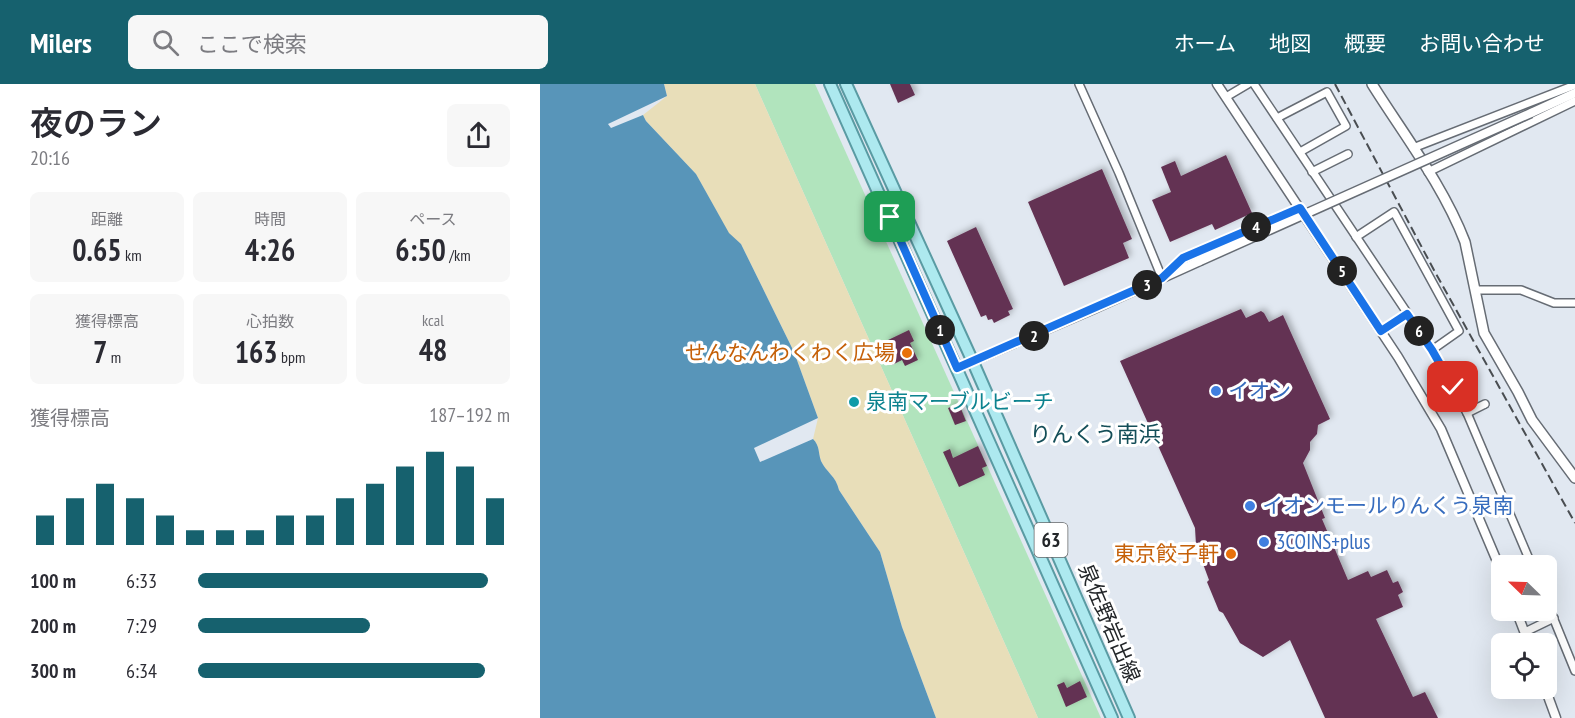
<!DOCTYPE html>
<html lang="ja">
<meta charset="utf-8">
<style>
:root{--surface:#fff;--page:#f7f7f7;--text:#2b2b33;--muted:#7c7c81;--accent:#16616e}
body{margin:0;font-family:"PT Sans Narrow","Noto Sans JP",sans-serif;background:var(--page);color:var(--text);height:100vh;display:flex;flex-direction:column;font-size:22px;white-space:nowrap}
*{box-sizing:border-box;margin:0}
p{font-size:20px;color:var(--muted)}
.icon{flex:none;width:33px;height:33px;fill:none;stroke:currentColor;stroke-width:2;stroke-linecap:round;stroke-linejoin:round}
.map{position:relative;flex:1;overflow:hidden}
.drawer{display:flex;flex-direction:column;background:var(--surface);width:540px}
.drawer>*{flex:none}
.needle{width:39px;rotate:293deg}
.buttons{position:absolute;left:951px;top:471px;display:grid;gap:12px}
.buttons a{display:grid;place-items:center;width:66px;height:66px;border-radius:9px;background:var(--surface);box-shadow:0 6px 24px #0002;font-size:30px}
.pin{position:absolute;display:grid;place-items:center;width:51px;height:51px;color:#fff;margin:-26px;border-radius:12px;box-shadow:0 3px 9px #0006}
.km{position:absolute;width:30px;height:30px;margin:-15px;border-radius:50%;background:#222;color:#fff;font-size:16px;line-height:30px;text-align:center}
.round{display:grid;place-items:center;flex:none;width:63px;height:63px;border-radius:9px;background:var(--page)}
.summary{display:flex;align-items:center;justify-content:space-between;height:102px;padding:0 30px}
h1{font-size:33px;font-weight:600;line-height:45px}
.stats{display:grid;grid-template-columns:repeat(3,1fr);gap:9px;height:102px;padding:6px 30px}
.stats div{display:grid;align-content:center;border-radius:9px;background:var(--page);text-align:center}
.stats b{font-size:30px;font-weight:600}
.stats small{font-size:16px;font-weight:400}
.stats p{font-size:16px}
.chart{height:168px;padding:12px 30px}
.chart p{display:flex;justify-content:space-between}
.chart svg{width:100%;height:108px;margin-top:6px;stroke:var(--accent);stroke-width:6}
ul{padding:0 30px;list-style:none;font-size:20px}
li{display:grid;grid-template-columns:96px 72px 1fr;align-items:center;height:45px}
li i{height:15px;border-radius:8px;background:var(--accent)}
header{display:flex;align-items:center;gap:36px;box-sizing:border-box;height:84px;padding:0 30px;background:var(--accent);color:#fff}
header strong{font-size:28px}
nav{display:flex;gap:33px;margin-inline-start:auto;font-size:21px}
.search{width:420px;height:54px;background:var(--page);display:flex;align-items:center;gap:15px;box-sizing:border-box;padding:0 21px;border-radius:9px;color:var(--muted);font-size:22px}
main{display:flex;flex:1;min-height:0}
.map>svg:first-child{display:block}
</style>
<header>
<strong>Milers</strong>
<div class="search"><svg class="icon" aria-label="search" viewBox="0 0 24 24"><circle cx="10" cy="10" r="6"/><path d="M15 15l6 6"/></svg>ここで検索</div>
<nav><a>ホーム</a><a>地図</a><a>概要</a><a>お問い合わせ</a></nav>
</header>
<main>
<section class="drawer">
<div class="summary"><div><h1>夜のラン</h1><p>20:16</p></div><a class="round"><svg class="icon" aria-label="share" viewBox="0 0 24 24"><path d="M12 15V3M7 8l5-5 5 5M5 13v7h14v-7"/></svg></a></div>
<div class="stats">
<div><p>距離</p><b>0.65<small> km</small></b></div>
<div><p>時間</p><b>4:26</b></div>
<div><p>ペース</p><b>6:50<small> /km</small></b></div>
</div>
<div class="stats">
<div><p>獲得標高</p><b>7<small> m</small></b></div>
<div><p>心拍数</p><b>163<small> bpm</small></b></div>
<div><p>kcal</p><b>48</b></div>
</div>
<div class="chart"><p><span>獲得標高</span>187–192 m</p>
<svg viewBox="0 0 160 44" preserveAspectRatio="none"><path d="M5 44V32M15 44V25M25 44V19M35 44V25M45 44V32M55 44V38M65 44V38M75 44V38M85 44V32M95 44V32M105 44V25M115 44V19M125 44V12M135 44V6M145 44V12M155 44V25"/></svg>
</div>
<ul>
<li><b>100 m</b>6:33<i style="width:93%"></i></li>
<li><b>200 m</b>7:29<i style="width:55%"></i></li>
<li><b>300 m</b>6:34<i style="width:92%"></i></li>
</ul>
</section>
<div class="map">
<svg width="1035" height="634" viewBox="0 0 1035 634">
<defs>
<filter id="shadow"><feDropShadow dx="3" dy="-3" stdDeviation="3" flood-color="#0004"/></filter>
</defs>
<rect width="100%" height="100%" fill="#e1e8f1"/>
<polygon fill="#b1e4bd" points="215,0 275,0 561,634 498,634"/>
<path fill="#e8deb9" d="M124,0H215L498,634H396L362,543L340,468L299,406C296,392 286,388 281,377C278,368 280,362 273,355L278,334L254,268L201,160L189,150L156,90L106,37L103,31L127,12Z"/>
<path fill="#5895b9" d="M0,0H124L127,12L68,40L71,44L103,31L106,37L156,90L189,149L201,160L254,268L278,334L214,364L220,378L273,355C280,362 278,368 281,377C286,388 296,392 299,406L340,468L362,543L396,634H0Z"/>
<g fill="#643353" filter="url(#shadow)">
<polygon points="350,0 370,0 375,11 358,19"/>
<polygon points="686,71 712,129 675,146 672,140 630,158 612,116 631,108 621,83 635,77 641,92"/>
<polygon points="562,85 592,155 583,159 589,174 524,202 488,118"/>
<polygon points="436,143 473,225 468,227 470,231 454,239 452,235 448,236 446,231 441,233 407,157"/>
<polygon points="701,225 706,234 721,227 724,229 729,238 743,231 790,335 778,341 777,350 770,358 770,366 763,379 785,434 782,435 808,496 828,487 831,493 847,486 853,499 858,497 863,508 858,511 863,523 836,535 873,613 885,608 898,634 785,634 750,556 723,573 700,559 683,529 679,527 667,498 669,496 656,461 655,444 580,277"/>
<polygon points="369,246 374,257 370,259 378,276 365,282 362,276 352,281 346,257"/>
<polygon points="419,320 426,337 415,341 408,324"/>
<polygon points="438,362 447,382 442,384 445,391 419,403 403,368 410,365 413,374"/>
<polygon points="540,597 547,613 526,623 517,601 524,598 527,604"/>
</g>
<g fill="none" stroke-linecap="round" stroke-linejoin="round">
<g stroke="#666c74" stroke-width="10">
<g id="minor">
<polyline points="539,0 579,89 622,194 643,174 760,124"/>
<polyline points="714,0 892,266 927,329 992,482"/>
<polyline points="686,13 708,0"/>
<polyline points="737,34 787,8 806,42 760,68"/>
<polyline points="873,64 1035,1"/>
<polyline points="772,88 808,70"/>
<polyline points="888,88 1035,17"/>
<polyline points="816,153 854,128 919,247 892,266"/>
<polyline points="935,206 981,206 1014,219 1035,219"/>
<polyline points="841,247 867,230"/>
<polyline points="913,303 931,294"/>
<polyline points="927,329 945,320"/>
<polyline points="1006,516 1035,587"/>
<polyline points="985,548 1014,534"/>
</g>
</g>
<g stroke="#666c74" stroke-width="11">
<g id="tertiary">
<polyline points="677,0 858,273 901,345 962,489"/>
<polyline points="991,29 1035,9"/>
<polyline points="417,284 554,225 660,177"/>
<polyline points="976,526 989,560"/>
<polyline points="1005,604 1016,634"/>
</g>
</g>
<g stroke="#666c74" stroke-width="12">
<path id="secondary" d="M832,0C864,51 903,101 925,158L944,249L978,308L992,336L1035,394"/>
</g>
<g stroke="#5a9ba3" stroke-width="14">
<g id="primary">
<polyline points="290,0 572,634"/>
<polyline points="306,0 433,278 589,634"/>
</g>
</g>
<use href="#minor" stroke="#fff" stroke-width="7"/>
<use href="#tertiary" stroke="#fff" stroke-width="8"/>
<use href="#secondary" stroke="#fff" stroke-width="9"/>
<use href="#primary" stroke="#ade9ef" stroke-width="10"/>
<polyline stroke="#494d51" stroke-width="2" stroke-dasharray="9 4.5" stroke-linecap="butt" points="795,0 895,188 1035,439"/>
<g stroke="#666c74" stroke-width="11" stroke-linecap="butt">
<polyline id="tertiary-bridge" points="660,177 991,29"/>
</g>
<use href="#tertiary-bridge" stroke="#fff" stroke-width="8"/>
</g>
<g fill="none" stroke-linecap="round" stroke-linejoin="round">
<g stroke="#fff" stroke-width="12">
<polyline id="route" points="350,133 417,284 622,194 643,174 760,124 841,247 867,230 892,266 913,303"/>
</g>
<use href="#route" stroke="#1a73e8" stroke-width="8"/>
</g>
<g fill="#e8710a" stroke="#fff" stroke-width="2">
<circle cx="367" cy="269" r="6"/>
<circle cx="691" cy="470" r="6"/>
</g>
<g fill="#3f7fe0" stroke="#fff" stroke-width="2">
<circle cx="676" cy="307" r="6"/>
<circle cx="710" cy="422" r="6"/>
<circle cx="724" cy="458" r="6"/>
</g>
<circle fill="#0f9aa8" stroke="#fff" stroke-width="2" cx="314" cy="318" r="6"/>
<g text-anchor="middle" stroke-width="6" stroke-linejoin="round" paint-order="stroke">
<rect fill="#fff" stroke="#656769" stroke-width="1.5" x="494.5" y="439" width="33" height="34" rx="4.5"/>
<g font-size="20" font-weight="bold" fill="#232629">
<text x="511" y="463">63</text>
</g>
<g font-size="21" fill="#c56008" stroke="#fff" text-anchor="end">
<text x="355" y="276">せんなんわくわく広場</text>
<text x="679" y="477">東京餃子軒</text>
</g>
<g font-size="21" fill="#366cbe" stroke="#fff" text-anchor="start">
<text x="688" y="314">イオン</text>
<text x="722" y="429">イオンモールりんくう泉南</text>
<text x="736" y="465">3COINS+plus</text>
</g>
<g font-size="21" fill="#0d838f" stroke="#fff" text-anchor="start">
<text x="326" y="325">泉南マーブルビーチ</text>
</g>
<g font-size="21" fill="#232629" stroke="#fff">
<text transform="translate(569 539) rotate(67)" y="7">泉佐野岩出線</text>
</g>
<g font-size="22" fill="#144e58" stroke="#fff">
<text x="555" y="358">りんくう南浜</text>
</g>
</g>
</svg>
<div class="buttons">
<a><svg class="needle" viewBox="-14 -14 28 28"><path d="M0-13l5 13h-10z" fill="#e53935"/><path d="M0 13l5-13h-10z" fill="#7c7c81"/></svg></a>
<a><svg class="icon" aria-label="locate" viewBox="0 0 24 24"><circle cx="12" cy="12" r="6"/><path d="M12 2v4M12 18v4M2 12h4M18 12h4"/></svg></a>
</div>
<div class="pin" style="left:350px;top:133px;background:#1e9e55"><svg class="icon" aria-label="arrive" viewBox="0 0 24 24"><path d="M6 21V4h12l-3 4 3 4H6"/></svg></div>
<div class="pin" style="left:913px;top:303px;background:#d93025"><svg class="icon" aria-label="check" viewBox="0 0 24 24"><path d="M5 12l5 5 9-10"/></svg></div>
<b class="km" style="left:400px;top:246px">1</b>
<b class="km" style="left:494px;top:252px">2</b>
<b class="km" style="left:607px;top:201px">3</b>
<b class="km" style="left:716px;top:143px">4</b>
<b class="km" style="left:802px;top:187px">5</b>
<b class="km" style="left:879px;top:247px">6</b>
</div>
</main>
